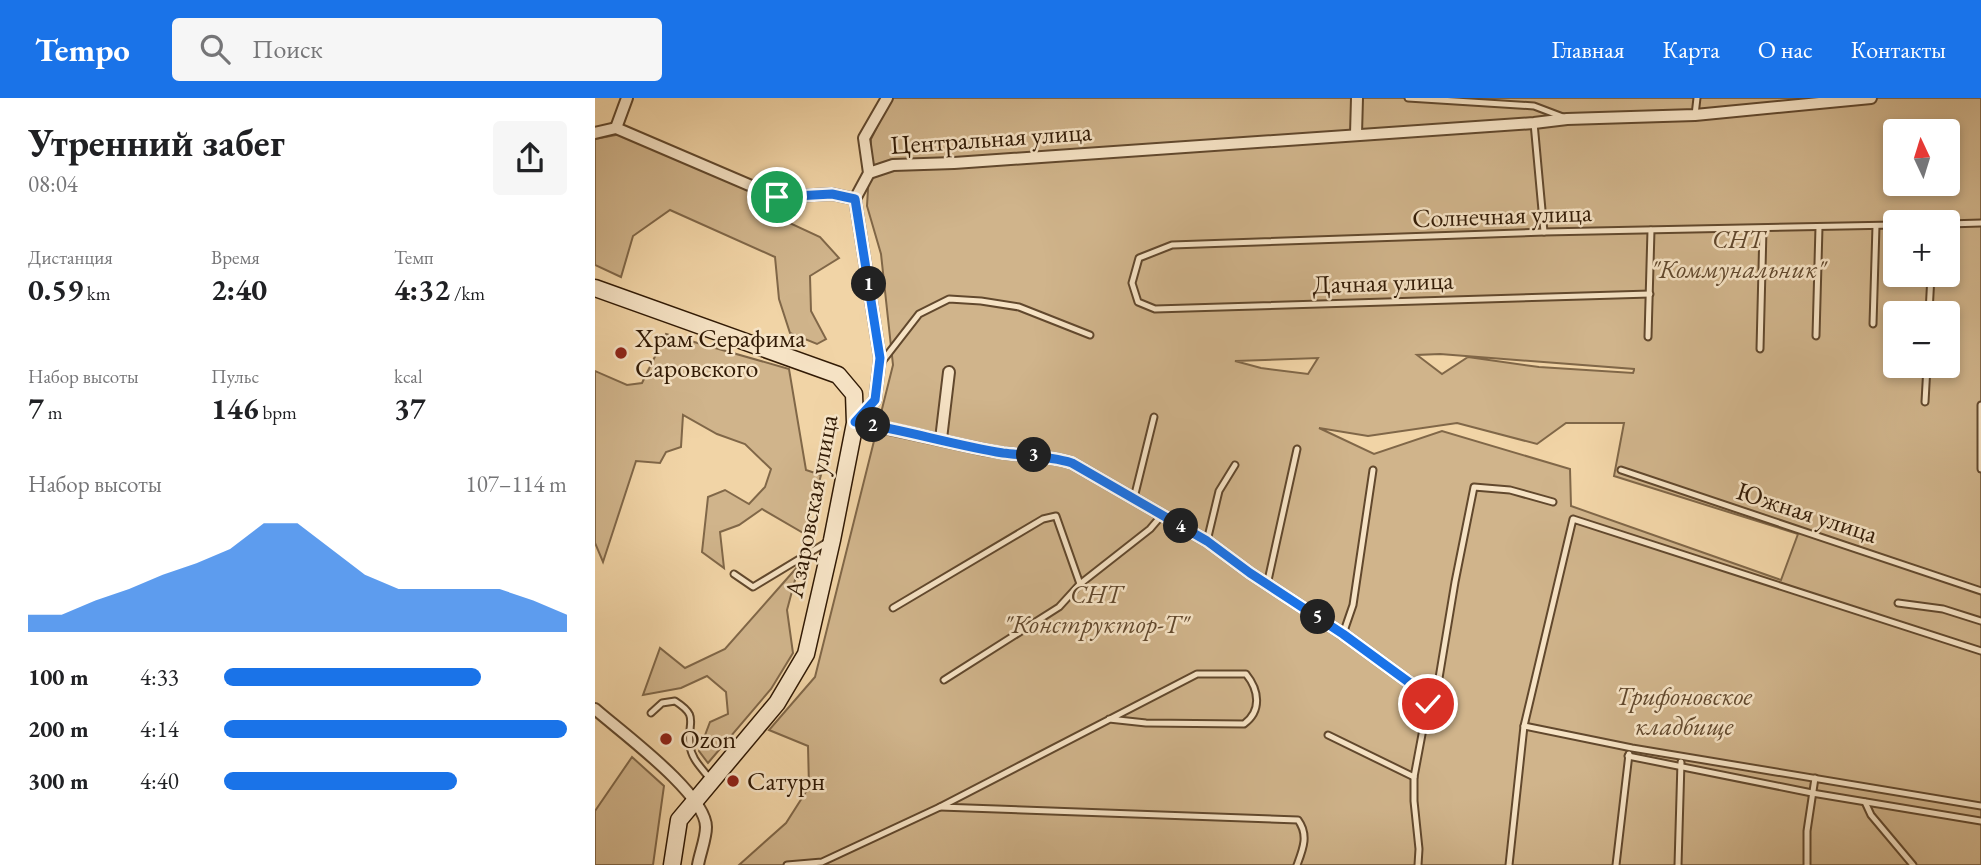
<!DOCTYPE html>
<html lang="ru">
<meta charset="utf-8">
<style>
:root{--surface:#fff;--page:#f6f6f6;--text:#202124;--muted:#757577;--accent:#1a73e8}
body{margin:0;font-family:"EB Garamond",serif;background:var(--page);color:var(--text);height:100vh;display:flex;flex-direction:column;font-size:26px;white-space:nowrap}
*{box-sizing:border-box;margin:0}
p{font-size:23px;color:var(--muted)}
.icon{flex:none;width:38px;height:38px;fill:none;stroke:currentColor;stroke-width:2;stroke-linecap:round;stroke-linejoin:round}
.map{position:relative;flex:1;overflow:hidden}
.panel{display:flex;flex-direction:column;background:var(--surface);width:595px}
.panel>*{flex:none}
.needle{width:46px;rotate:356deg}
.buttons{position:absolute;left:1288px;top:21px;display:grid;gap:14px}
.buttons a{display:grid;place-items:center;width:77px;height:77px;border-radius:7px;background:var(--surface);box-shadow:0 4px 10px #0003;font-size:35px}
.pin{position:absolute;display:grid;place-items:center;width:60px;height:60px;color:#fff;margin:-30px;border:4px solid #fff;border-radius:50%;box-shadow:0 2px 7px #0007}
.km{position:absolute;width:35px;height:35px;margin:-18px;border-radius:50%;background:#222;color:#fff;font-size:19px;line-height:35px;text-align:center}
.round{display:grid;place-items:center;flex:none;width:74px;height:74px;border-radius:7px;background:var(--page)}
.summary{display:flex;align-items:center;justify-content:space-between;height:119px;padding:0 28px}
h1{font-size:38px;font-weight:700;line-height:52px}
.figures{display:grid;grid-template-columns:repeat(3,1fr);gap:10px;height:119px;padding:7px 28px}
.figures div{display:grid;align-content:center}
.figures b{font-size:30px;font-weight:700}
.figures small{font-size:19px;font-weight:400}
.figures p{font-size:19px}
.chart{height:196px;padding:14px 28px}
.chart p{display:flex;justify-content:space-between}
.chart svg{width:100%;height:126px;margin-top:7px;fill:var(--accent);opacity:.7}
ul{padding:0 28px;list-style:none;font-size:23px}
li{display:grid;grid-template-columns:112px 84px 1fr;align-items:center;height:52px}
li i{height:18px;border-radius:9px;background:var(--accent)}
header{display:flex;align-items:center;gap:42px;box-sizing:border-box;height:98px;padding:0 35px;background:var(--accent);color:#fff}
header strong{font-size:33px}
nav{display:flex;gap:38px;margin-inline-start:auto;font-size:24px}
.search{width:490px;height:63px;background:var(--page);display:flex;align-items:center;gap:18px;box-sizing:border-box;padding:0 24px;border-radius:7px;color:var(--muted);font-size:26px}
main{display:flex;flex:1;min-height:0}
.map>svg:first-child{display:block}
</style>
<header>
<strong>Tempo</strong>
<div class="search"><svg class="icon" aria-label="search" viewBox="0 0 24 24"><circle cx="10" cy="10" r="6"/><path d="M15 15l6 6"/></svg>Поиск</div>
<nav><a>Главная</a><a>Карта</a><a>О нас</a><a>Контакты</a></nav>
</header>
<main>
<section class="panel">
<div class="summary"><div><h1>Утренний забег</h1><p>08:04</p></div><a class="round"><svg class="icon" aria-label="share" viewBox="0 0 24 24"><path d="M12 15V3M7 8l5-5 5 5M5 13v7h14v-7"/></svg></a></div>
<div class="figures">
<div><p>Дистанция</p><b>0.59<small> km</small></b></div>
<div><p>Время</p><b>2:40</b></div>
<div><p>Темп</p><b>4:32<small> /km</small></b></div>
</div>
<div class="figures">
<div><p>Набор высоты</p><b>7<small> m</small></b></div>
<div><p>Пульс</p><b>146<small> bpm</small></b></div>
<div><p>kcal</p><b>37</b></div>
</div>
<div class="chart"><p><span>Набор высоты</span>107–114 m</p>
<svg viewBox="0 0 160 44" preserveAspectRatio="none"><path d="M0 44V38L10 38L20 33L30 29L40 24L50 20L60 15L70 6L80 6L90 15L100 24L110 29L120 29L130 29L140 29L150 33L160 38V44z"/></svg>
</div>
<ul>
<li><b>100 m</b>4:33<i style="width:75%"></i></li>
<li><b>200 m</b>4:14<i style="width:100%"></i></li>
<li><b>300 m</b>4:40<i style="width:68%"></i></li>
</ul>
</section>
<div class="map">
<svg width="1386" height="767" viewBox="0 0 1386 767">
<rect width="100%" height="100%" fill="#f1d4a6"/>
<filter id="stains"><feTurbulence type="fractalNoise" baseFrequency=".00286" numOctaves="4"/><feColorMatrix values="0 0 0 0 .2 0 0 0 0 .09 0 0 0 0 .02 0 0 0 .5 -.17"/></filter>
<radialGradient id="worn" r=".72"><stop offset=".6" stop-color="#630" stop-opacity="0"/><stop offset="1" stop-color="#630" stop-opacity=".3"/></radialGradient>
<g fill="#d0b48b" stroke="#806748" stroke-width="2" fill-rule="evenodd">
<path d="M296,0H1386V767H144L191,725L214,689L213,648L174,632L220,579L298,267L286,156L272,108L276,41ZM1300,33H1353V86H1300ZM1300,124H1353V177H1300ZM1300,215H1353V268H1300ZM845,256L1039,271V272L1038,275L944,269L873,259L847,276L822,257ZM723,260L713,276L666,270L640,263ZM862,325L942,346L971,325H1029L1019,378L1203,436L1186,482L976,408L975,371L847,333L779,356L724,330L773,338Z"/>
<polygon points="26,36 164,97 173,115 225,139 244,160 215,178 216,213 231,241 222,246 195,235 184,201 180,159 75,112 38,138 26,179 0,167 0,41"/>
<polygon points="71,236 194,271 211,372 226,377 210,436 167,411 144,427 125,434 129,470 107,454 113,399 130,392 154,406 170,389 176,371 150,346 122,336 88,317 86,349 71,354 65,365 41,363 8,464 0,445 0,273 32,287 47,285"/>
<polygon points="204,467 192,512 198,555 176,591 113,665 104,653 115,624 133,616 131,594 112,578 86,590 48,597 65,550 90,570 130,551"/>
<polygon points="37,659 69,688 58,767 0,767 0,713"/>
</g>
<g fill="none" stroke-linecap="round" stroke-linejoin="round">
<g stroke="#61482d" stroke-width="9">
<g id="lane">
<polyline points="813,0 939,8 968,19"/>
<polyline points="1100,17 1102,0"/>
<polyline points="939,25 949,134"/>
<polyline points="1353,126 1386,125"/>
<polyline points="1055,196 560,211 543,204 537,185 544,160 577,147 949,134 1300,127"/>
<polyline points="1334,215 1336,177"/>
<polyline points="1278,226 1281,128"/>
<polyline points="1221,238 1224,129"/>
<polyline points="1053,239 1056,132"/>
<polyline points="1165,251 1168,131"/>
<polyline points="286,265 324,216 354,201 386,203 424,209 495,237"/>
<polyline points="1330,304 1332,268"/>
<polyline points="1386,307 1386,371"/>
<polyline points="1026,372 1386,493"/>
<polyline points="539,400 559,319"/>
<polyline points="612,443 624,393 640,367"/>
<polyline points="139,476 158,489 234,443"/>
<polyline points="672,487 702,351"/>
<polyline points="1303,505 1348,511 1386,523"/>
<polyline points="298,510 448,421 461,418 485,486"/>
<polyline points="748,536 758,507 778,372"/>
<polyline points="349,582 464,509 485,486 555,431 567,417"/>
<path d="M56,615L67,605L80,603C105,619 92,623 95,647C96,661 107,670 115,681"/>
<path d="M514,621L551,625L649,626C667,613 664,592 651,576H602L345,709L703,722C714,737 708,751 702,767"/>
<polyline points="929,628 1037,650 1386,708"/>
<polyline points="733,637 819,679"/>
<polyline points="1033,658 1217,695 1386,723"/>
<polyline points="1270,704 1276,717 1318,767"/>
<polyline points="192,767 227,764 345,709"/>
<polyline points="823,767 824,751 819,703 819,679 834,599 844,580 860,484 879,389 915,392 958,404"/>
<polyline points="914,767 929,628 978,421 1386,553"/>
<polyline points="1021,767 1034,656"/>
<polyline points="1083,767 1086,664"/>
<polyline points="1212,767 1212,733 1220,680"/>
</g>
</g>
<g stroke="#61482d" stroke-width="14">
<g id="street">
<polyline points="21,30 32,0"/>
<polyline points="0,35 21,30 182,99 237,96 260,101"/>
<polyline points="761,36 762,0"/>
<polyline points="274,75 298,67 359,65 939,25 972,21 1100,17 1276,0"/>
<path d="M260,325C310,332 359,347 408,355C432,358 454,358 477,365L612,443L655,475L748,536L834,599"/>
<polyline points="260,325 280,302 285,260 260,101 274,75 269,40 292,0"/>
<polyline points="346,341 354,274"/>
<path d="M0,611C26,634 111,696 111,729C111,741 105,755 103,767"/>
</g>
</g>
<g stroke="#311a05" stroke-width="19">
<polyline id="secondary" points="0,190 243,277 259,296 260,325 237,442 211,556 182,605 84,722 77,767"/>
</g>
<use href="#lane" stroke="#f6e3c5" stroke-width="5"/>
<use href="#street" stroke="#f6e3c5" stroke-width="10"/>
<use href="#secondary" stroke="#f6e3c5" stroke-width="16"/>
</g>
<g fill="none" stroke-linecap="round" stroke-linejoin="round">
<g stroke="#fff" stroke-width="14">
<path id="route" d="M182,99L237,96L260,101L285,260L280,302L260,324C310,332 359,347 408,355C432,358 454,358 477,365L612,443L655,475L748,536L834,599L833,606"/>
</g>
<use href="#route" stroke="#1a73e8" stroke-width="9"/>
</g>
<g fill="#8f2418" stroke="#f6e3c5" stroke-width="2.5">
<circle cx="26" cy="255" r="7"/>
<circle cx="71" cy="641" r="7"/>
<circle cx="138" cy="683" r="7"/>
</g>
<g text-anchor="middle" stroke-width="5" stroke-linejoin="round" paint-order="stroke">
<g font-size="26" fill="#311a05" stroke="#f6e3c5">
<text transform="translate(396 40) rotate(-4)" y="9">Центральная улица</text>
<text transform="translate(907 117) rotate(-2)" y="9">Солнечная улица</text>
<text transform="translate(788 184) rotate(-2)" y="9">Дачная улица</text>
<text transform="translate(216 408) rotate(-79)" y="9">Азаровская улица</text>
<text transform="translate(1212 414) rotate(18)" y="9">Южная улица</text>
</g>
<g font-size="26" font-style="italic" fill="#61482d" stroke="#f6e3c5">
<text x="1143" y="150">СНТ<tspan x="1143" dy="30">"Коммунальник"</tspan></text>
<text x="501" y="505">СНТ<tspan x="501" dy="30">"Конструктор-Т"</tspan></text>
<text x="1089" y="607">Трифоновское<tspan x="1089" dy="30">кладбище</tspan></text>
</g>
<g font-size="26" fill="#311a05" stroke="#f6e3c5" text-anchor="start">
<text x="40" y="249">Храм Серафима<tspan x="40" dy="30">Саровского</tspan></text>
<text x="85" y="650">Ozon</text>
<text x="152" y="692">Сатурн</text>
</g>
</g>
<rect width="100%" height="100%" filter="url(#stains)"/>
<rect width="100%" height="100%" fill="url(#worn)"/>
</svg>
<div class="buttons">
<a><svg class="needle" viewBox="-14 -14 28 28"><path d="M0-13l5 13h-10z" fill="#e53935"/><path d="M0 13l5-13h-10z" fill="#757577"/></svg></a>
<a>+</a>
<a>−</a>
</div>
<div class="pin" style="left:182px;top:99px;background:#1e9e55"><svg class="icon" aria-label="arrive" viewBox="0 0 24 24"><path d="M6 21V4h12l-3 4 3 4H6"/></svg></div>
<div class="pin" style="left:833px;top:606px;background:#d93025"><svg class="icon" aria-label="check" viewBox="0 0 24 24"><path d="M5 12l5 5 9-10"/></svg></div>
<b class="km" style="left:274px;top:186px">1</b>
<b class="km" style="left:278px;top:327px">2</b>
<b class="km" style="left:439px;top:357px">3</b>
<b class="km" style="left:586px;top:428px">4</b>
<b class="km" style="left:723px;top:519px">5</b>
</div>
</main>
